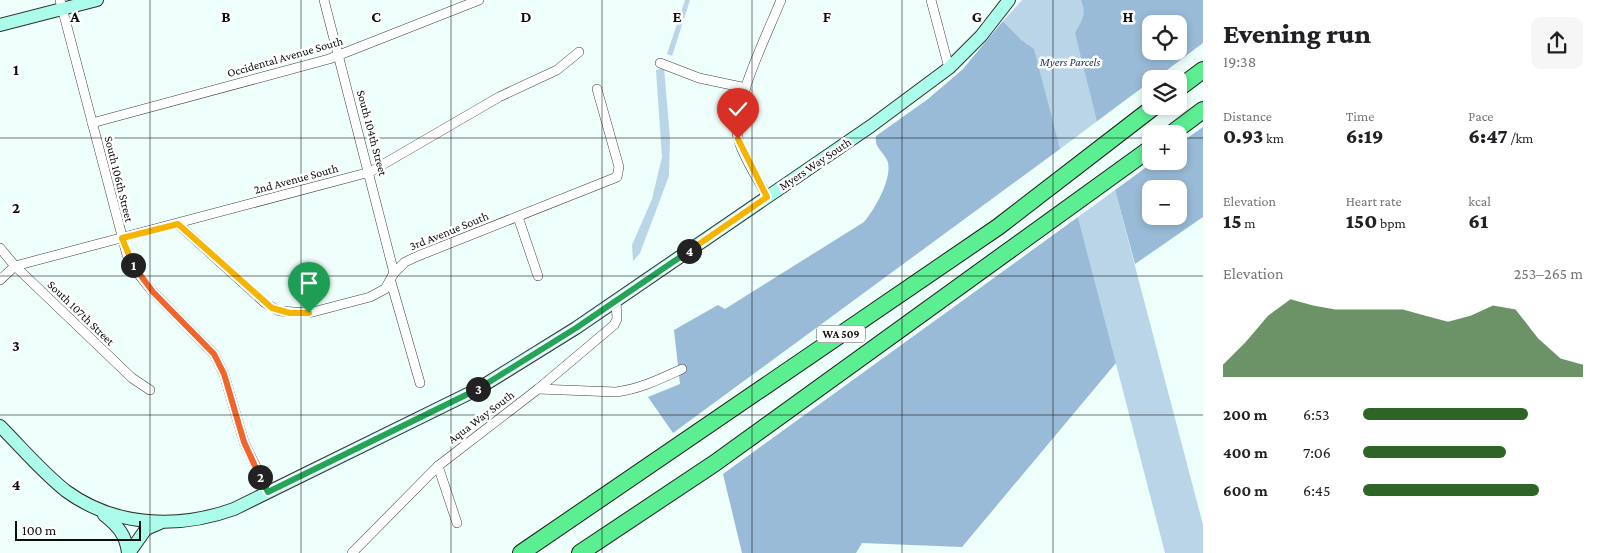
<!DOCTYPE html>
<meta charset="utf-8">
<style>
:root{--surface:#fff;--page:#f6f6f6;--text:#202124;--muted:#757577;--accent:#2e6527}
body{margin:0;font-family:"Crimson Pro",serif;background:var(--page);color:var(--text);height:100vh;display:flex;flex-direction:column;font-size:19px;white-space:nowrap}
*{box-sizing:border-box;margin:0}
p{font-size:16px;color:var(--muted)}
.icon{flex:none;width:28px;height:28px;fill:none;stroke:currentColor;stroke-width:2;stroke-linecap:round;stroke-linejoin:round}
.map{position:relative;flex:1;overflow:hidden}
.side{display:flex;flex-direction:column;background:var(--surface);width:400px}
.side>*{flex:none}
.tools{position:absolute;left:1142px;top:15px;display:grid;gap:10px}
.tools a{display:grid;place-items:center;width:45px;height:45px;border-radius:10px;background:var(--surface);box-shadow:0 2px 8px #0003;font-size:25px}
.scale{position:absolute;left:15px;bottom:12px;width:126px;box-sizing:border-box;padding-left:5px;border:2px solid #0d0d0d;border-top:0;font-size:14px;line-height:18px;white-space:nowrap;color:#0d0d0d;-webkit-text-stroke:4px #fff;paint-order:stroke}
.pin{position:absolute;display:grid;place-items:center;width:42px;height:42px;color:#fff;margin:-51px -21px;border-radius:50% 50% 50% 0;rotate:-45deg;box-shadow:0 0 5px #0007}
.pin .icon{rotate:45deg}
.km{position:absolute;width:25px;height:25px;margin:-12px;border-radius:50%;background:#222;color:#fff;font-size:14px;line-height:25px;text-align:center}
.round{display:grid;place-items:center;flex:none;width:52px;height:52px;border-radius:10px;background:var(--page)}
.overview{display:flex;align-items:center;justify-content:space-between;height:85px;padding:0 20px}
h1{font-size:28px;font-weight:800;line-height:38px}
.figures{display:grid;grid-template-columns:repeat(3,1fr);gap:8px;height:85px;padding:5px 20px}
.figures div{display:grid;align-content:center}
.figures b{font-size:21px;font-weight:800}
.figures small{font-size:14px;font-weight:400}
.figures p{font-size:14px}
.chart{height:140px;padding:10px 20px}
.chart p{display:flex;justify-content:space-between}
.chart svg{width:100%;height:90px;margin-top:5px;fill:var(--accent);opacity:.7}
ul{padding:0 20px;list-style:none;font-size:16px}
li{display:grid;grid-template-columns:80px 60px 1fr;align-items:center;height:38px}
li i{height:12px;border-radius:6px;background:var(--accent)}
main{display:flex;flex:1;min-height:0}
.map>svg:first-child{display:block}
</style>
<main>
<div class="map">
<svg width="1203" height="553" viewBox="0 0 1203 553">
<rect width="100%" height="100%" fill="#eefefa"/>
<g fill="#b9d5e7" fill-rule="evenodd">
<polygon points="685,0 690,0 672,56 667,54"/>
<path d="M1022,0H1203V42L1060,149L1014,33L1003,21ZM1151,24H1179V51H1151Z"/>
<polygon points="664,68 670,138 669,176 640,253 633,261 632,245 652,199 662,157 656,70"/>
<polygon points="1115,190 1203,525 1203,553 1165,553 1078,217"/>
</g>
<g fill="#99bbd7" fill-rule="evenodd">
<path d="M1081,0H1203V43L1155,79H1151V81L1097,121L1075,33C1082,21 1087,14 1081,0ZM1151,24H1179V51H1151Z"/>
<path d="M1003,21L1021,40L1034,49L1060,149L673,433L648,397L680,384L674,330L718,305L725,309L864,222C875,209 894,176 887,160C883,151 874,148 876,136L928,99L963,69Z"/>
<path d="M1203,127V217L1135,264L1115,190L1155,161H1179V144ZM1151,189H1179V216H1151Z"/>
<polygon points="1078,217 1116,363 962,547 862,543 856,553 742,553 723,474"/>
</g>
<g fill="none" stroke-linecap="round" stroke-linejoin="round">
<g stroke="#404040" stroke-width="10">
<g id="street">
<polyline points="60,0 127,255 136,271 153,292 214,354 224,374 244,442 268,492"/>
<polyline points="324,0 394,273"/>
<polyline points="931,0 949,68"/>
<polyline points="660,63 699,78 746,88"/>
<polyline points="92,123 329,59 479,0"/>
<path d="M767,197C758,178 743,158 738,138C730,109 769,30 781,0"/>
<polyline points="518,217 538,276"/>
<polyline points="178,224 265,303 279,311 309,313 370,297 385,289 394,273 405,262 418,256 617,177 619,167 597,89"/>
<polyline points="0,248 15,266 132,378 150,390"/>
<polyline points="0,280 15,266 370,172 499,97 557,70 579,52"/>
<polyline points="391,282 420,383"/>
<path d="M538,389L616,392C640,389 660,379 682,369"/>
<polyline points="438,466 457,523"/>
<polyline points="352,553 438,466 538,389 614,325 617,319 616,301"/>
</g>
</g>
<g stroke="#2f2f2f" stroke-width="14">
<g id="secondary">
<polyline points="0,25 97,0"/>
<path d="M0,426C21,447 42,472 66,491C115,527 179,529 234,509L476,390L576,328L871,126L949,68L981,36L1009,0"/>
<path d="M104,515C118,526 126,535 128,553"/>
<polyline points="129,553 146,529 160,523"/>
</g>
</g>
<g stroke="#1e1e1e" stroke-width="18">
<g id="highway">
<polyline points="1179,88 1203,70"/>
<polyline points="1171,134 1203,110"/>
<polyline points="521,553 998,227 1155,106"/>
<polyline points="580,553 715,463 1151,148"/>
</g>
</g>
<use href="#street" stroke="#fff" stroke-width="9"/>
<use href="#secondary" stroke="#abfceb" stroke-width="12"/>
<use href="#highway" stroke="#5cef91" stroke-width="16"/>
</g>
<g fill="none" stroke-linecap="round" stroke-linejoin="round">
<g stroke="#fff" stroke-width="10">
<polyline id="split-1" points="133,265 122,238 178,224 272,308 290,313 309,313"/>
</g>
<g stroke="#fff" stroke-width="10">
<polyline id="split-2" points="133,265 153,292 214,354 224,374 244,442 260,477"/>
</g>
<g stroke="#fff" stroke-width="10">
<polyline id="split-3" points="260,477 268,492 478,389"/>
</g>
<g stroke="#fff" stroke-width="10">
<polyline id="split-4" points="478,389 576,328 689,251"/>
</g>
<g stroke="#fff" stroke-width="10">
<polyline id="split-5" points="689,251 767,197 738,139"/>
</g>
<use href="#split-1" stroke="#f5b400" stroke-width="6"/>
<use href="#split-2" stroke="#f0652b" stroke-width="6"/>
<use href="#split-3" stroke="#22a559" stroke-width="6"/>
<use href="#split-4" stroke="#22a559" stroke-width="6"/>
<use href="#split-5" stroke="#f5b400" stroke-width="6"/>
</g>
<path fill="none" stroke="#0d0d0d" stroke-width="1" stroke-opacity="0.55" d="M150,0V553M301,0V553M451,0V553M602,0V553M752,0V553M902,0V553M1053,0V553M0,138H1151M1179,138H1203M0,276H1203M0,415H1203"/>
<g text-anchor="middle" stroke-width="5" stroke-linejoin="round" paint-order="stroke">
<rect fill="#fff" stroke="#565656" stroke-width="1" x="817" y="325.5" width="48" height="17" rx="4"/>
<g font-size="11" font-weight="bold" fill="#0d0d0d">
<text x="841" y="338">WA 509</text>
</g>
<g font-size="12" fill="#0d0d0d" stroke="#fff">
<text transform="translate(285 57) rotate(-16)" y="4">Occidental Avenue South</text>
<text transform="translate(372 133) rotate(75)" y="4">South 104th Street</text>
<text transform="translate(815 164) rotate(-34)" y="4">Myers Way South</text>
<text transform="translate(119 179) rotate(76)" y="4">South 106th Street</text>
<text transform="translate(296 179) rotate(-15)" y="4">2nd Avenue South</text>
<text transform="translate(449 231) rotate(-22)" y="4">3rd Avenue South</text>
<text transform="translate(81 313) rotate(44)" y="4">South 107th Street</text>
<text transform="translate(481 417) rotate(-37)" y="4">Aqua Way South</text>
</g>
<g font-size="12" font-style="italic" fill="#203462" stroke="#fff">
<text x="1070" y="66">Myers Parcels</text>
</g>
</g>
<g font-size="16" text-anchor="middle" font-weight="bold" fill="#0d0d0d" stroke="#fff" stroke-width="5" stroke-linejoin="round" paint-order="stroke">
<text x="75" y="22">A</text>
<text x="226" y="22">B</text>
<text x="376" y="22">C</text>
<text x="526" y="22">D</text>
<text x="677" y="22">E</text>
<text x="827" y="22">F</text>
<text x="977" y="22">G</text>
<text x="1128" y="22">H</text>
<text x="16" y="75">1</text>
<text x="16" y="213">2</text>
<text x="16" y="351">3</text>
<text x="16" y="490">4</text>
</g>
</svg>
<div class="tools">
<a><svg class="icon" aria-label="locate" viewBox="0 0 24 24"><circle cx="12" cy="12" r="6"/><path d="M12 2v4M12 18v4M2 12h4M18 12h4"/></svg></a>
<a><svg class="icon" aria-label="layers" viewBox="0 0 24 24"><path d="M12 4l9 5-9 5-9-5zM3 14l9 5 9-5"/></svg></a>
<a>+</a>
<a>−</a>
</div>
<div class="scale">100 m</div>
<div class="pin" style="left:309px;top:313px;background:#1e9e55"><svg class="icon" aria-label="arrive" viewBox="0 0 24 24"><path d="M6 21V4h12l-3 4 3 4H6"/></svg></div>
<div class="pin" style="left:738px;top:139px;background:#d93025"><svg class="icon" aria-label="check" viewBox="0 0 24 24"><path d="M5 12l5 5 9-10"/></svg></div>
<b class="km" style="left:133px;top:265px">1</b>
<b class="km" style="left:260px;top:477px">2</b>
<b class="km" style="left:478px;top:389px">3</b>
<b class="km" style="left:689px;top:251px">4</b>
</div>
<section class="side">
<div class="overview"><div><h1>Evening run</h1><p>19:38</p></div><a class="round"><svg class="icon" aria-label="share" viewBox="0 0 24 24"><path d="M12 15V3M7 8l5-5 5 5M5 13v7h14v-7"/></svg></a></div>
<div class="figures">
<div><p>Distance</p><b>0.93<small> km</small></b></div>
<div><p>Time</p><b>6:19</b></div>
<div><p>Pace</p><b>6:47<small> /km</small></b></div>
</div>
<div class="figures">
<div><p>Elevation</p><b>15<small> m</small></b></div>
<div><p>Heart rate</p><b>150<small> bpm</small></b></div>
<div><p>kcal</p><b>61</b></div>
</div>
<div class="chart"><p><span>Elevation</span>253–265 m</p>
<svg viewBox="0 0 160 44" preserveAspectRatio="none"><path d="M0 44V38L10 27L20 14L30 6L40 9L50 11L60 11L70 11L80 11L90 14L100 17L110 14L120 9L130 11L140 25L150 35L160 38V44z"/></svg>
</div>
<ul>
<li><b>200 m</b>6:53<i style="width:75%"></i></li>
<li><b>400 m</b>7:06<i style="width:65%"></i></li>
<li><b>600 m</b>6:45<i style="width:80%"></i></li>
</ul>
</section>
</main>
